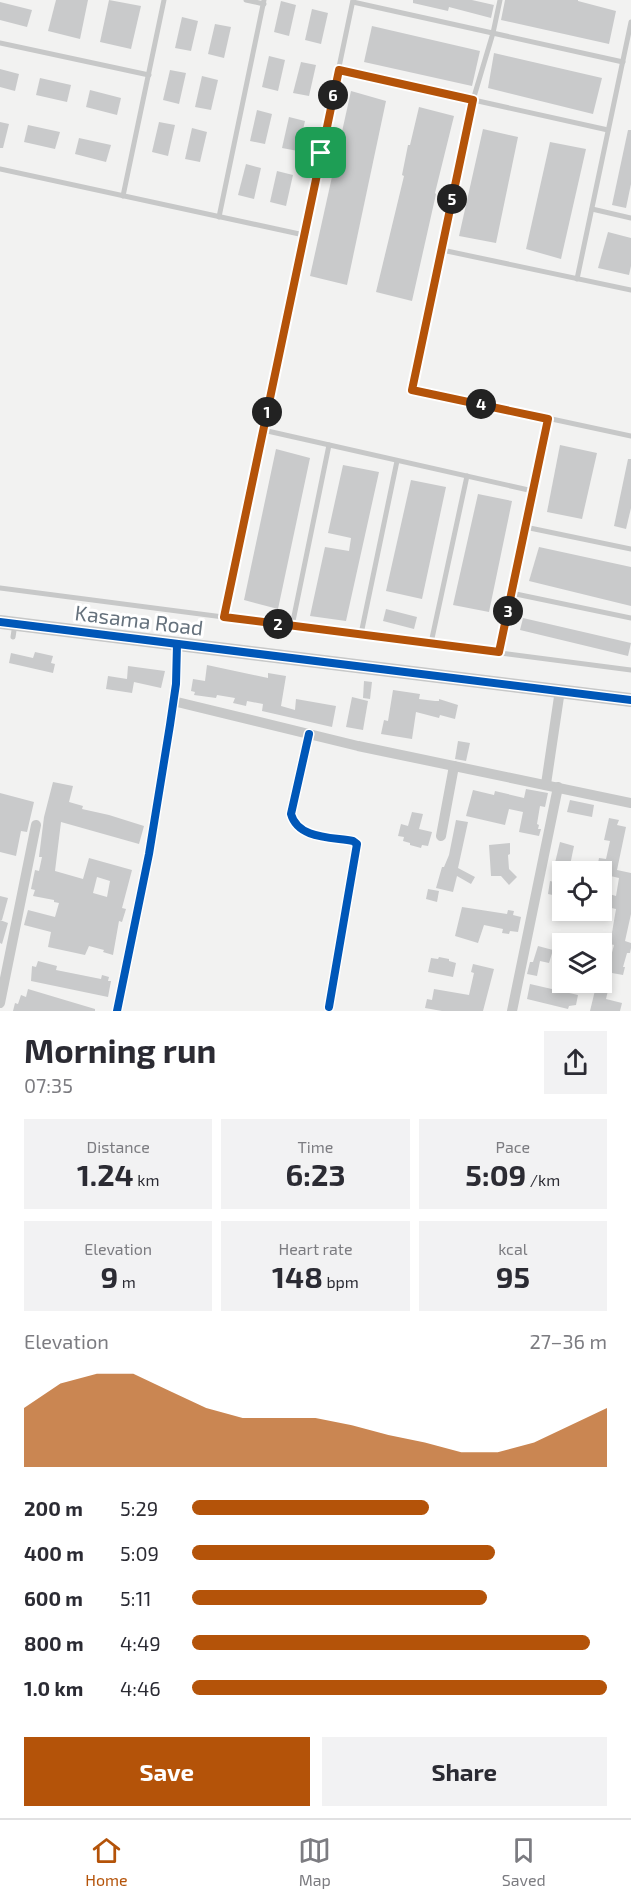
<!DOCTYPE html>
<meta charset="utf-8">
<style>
:root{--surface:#fff;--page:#f2f2f3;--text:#2b2b33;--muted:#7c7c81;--line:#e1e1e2;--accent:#b45309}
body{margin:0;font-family:"Exo 2",sans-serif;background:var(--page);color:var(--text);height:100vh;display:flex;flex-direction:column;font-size:22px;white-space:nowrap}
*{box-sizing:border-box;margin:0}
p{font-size:20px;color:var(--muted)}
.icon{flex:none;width:33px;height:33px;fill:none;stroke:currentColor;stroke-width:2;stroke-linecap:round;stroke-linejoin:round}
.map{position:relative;height:1011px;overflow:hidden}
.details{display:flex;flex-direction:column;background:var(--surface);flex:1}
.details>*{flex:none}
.buttons{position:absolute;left:552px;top:861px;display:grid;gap:12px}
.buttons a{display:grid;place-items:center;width:60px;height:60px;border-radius:0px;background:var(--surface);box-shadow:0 3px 9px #0003;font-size:30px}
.pin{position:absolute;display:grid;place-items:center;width:51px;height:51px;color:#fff;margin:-26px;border-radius:12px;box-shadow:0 3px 9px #0006}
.km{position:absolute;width:30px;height:30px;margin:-15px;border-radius:50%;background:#222;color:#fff;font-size:16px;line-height:30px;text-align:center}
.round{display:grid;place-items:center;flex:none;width:63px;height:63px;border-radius:0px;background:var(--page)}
.headline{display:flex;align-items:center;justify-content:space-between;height:102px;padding:0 24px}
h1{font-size:33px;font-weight:700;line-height:45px}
.metrics{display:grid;grid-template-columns:repeat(3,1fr);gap:9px;height:102px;padding:6px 24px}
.metrics div{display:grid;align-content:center;border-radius:0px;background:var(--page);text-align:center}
.metrics b{font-size:30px;font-weight:700}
.metrics small{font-size:16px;font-weight:400}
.metrics p{font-size:16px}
.chart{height:168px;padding:12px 24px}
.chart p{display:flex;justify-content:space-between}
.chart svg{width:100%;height:108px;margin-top:6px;fill:var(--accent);opacity:.7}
.action{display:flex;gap:12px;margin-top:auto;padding:12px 24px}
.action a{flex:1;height:69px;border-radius:0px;background:var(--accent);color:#fff;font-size:24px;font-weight:700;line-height:69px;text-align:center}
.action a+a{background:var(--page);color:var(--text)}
ul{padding:0 24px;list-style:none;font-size:20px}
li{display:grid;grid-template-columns:96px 72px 1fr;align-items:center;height:45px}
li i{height:15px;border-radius:8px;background:var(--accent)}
.menu{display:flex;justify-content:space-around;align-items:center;height:84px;border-top:2px solid var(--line);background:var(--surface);font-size:16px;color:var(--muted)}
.menu a{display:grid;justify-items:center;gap:3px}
.menu .on{color:var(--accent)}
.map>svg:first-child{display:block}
</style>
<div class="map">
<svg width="631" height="1011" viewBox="0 0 631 1011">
<rect width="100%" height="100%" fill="#f2f2f1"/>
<g fill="#c9cacb" fill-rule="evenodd">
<polygon points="56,0 88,0 80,39 48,31"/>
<polygon points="109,0 141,6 131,49 100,42"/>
<polygon points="413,0 472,0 494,5 495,0 491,18 449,7 448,11 413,3"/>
<polygon points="505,0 578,0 578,1 616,11 609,44 501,20"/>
<polygon points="281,1 296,5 289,36 274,32"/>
<polygon points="0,2 32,10 27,27 0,20"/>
<polygon points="312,9 328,13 321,44 305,40"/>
<polygon points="182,17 198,21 191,51 175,48"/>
<polygon points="215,24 231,27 224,58 208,54"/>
<polygon points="372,26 480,51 472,86 364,62"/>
<polygon points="494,53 602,78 593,114 488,88"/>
<polygon points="269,56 285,60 278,91 262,87"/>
<polygon points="301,62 316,65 309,96 293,93"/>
<polygon points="0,69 19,74 15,91 0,87"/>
<polygon points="170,70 186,73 179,104 163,100"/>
<polygon points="202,76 218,80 211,110 195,107"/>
<polygon points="40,78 71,85 67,102 36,95"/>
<polygon points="90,90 121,98 117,115 86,107"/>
<polygon points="351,91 386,101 347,285 310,276"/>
<polygon points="419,107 454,116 435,193 436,194 412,301 376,292 404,176 402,175 408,145 410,145"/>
<polygon points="257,110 272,114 265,144 250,141"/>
<polygon points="289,117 305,121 298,151 282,148"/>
<polygon points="0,122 9,124 3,148 0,148"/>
<polygon points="159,122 175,125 168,156 152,152"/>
<polygon points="28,125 60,132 55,149 24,142"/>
<polygon points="192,128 207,132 200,162 185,159"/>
<polygon points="483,129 518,137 496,243 459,236"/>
<polygon points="628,130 631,130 631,184 626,208 612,205"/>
<polygon points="79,138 111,145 106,162 75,154"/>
<polygon points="550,142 586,149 561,259 526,249"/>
<polygon points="246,164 261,168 254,199 238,195"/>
<polygon points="277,171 293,175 286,206 270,202"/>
<polygon points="608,232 631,238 631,266 629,275 598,268"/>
<polygon points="560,445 597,453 582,519 547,512"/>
<polygon points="276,449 310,458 278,609 244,600"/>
<polygon points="628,459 631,459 631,508 626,529 614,526"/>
<polygon points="343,465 379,472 346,621 310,616 325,547 349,551 351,538 328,533"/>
<polygon points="411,480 446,487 422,599 386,591"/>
<polygon points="478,494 512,501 489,612 453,605"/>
<polygon points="539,547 631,567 631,606 529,581"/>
<polygon points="386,609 417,617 414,629 383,621"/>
<polygon points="523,618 631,643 628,656 520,630"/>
<polygon points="35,652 53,656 51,663 55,664 53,673 9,663 11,653 33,658"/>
<polygon points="207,665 268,678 268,673 286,676 281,706 295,710 296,699 336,706 332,727 262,711 263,704 247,701 246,706 233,703 235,698 217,695 216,698 194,695 195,692 191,691 193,679 205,681"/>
<polygon points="128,666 165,671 161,688 134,682 132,693 106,689 108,676 127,679"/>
<polygon points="364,681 372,682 370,699 363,698"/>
<polygon points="393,690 420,694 419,699 435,701 439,701 439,699 458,705 455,719 440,715 439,718 416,712 412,739 381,734 384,720 388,721"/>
<polygon points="352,697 368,701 363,730 346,727"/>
<polygon points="458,741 470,743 466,761 455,759"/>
<path d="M53,782L73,786L69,802L83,806L82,809L109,815L144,826L139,844L61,822L55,871L83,879L89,858L132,870L122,908L126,909L122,922L119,921L113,955L103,952L104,950L89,946L85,955L48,947L51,932L24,925L28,910L55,917L59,903L54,902V900L33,896L35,890L31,889L35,870L39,871L42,857H39L44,817ZM97,877L110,881L107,897L93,893Z"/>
<polygon points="526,789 548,793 545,807 540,806 537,824 539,825 538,829 541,829 539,836 519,832 523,812 509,809 505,825 466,816 473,790 494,795 495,791 524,798"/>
<polygon points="0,793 34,802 27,832 21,831 16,856 0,852"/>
<polygon points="570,800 594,805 592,817 567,812"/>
<polygon points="412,812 423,814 419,829 432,832 428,846 422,845 421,848 410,845 410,843 403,841 404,837 398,836 401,824 408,826"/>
<polygon points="609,818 619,820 617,825 626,827 617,870 631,873 631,914 625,941 631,943 631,948 630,953 627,953 623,967 625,967 623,975 612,973 606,999 622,1003 620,1011 590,1011 597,982 602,982 605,963 609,964 614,945 610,944 616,909 602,906 602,892 616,896 619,878 602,874 602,869 597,868 599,858 606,859 610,841 604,840"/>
<polygon points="456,820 468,822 458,868 475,877 471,884 457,876 453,892 436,888 442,867 444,867 449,855"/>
<polygon points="560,842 574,846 569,870 554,867"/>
<polygon points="510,843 510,854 508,855 509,869 517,877 509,885 501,876 491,876 489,845"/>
<polygon points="550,881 562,884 562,897 548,894"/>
<polygon points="428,889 439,891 437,902 426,899"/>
<polygon points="0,896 8,898 2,920 0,920"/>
<polygon points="462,907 507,914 508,910 514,911 513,915 521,917 518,932 510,931 509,934 502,933 503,929 484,925 478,943 455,936"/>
<polygon points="0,920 8,923 2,944 0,943"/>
<polygon points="538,946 553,950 549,963 540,961 537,976 527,974 530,962 533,962"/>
<polygon points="439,957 449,959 449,961 456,963 453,977 428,972 431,958 438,959"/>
<polygon points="38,961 57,966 56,970 101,979 102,975 109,977 108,981 111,981 108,997 31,981 32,966 36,967"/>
<polygon points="473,964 494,969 483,1011 442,1011 425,1008 427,999 432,1000 434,989 469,995 474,973 471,972"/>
<polygon points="530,984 578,995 576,1005 569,1006 568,1009 527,999"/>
<polygon points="28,989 95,1009 95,1011 13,1011 15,1003 18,1004 21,995 26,997"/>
</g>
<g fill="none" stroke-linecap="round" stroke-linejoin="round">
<g stroke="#c7c8c8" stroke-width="5">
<polyline points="246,0 264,4"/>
<polyline points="500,0 493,33 473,100 412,389 631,436"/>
<polyline points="353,2 623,62"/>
<polyline points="0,43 149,75"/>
<polyline points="339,70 608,130"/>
<polyline points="0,169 304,235"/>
<polyline points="123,196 164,0"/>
<polyline points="592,209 631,218"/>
<polyline points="219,217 264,0"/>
<polyline points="442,250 631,290"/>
<polyline points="577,279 631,22"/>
<polyline points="263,430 533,491"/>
<polyline points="525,527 631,549"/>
<polyline points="0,588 631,670"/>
<polyline points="511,593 631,618"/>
<polyline points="224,617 353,0"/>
<polyline points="292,626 329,445"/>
<polyline points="361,634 397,461"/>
<polyline points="13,637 15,624"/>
<polyline points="431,643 467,476"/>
<polyline points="499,652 548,419"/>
</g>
<g stroke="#c7c8c8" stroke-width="10">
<polyline points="173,701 358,746 631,803"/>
<path d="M309,734L291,814C298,839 331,837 353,841L357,844L329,1007"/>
<polyline points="546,784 560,690"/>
<polyline points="441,836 454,766"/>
<polyline points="0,1003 36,825"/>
<polyline points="117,1011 149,854 170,725 176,684 177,644"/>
<polyline points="512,1011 558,787"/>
</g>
<polyline stroke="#c7c8c8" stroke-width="14" points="0,622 631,700"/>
<g stroke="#fff" stroke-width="11">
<g id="cycleway">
<polyline points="0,622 631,700"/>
<path d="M309,734L291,814C298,839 331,837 353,841L357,844L329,1007"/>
<polyline points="117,1011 149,854 170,725 176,684 177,644"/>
</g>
</g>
<use href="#cycleway" stroke="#0057b8" stroke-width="8"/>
</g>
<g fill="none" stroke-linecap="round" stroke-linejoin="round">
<g stroke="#fff" stroke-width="12">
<polygon id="route" points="339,70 473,100 412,390 548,419 499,652 224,617"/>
</g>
<use href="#route" stroke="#b45309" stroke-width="8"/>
</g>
<g text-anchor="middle" stroke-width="6" stroke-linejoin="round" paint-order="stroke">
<g font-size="21" fill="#66727d" stroke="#fff">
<text transform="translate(139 621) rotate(7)" y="7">Kasama Road</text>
</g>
</g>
</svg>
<div class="buttons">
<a><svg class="icon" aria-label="locate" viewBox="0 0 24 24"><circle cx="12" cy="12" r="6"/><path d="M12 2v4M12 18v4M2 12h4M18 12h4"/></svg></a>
<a><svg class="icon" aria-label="layers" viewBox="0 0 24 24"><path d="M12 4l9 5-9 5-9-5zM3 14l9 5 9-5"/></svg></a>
</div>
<div class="pin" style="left:321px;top:153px;background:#1e9e55"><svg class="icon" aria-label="arrive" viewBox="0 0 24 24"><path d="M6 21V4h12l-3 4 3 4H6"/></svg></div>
<b class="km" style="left:267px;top:412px">1</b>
<b class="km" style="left:278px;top:624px">2</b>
<b class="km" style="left:508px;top:611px">3</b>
<b class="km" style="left:481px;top:404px">4</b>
<b class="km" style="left:452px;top:199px">5</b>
<b class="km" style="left:333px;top:95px">6</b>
</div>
<section class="details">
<div class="headline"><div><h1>Morning run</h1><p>07:35</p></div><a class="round"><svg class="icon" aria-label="share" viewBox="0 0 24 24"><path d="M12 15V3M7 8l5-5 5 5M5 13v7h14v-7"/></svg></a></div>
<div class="metrics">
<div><p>Distance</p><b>1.24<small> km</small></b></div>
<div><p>Time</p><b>6:23</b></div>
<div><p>Pace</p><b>5:09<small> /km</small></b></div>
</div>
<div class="metrics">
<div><p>Elevation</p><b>9<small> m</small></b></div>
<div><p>Heart rate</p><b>148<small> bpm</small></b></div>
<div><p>kcal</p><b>95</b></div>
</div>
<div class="chart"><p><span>Elevation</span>27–36 m</p>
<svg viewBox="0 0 160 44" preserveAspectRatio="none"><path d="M0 44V20L10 10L20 6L30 6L40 13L50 20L60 24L70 24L80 24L90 27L100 31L110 34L120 38L130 38L140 34L150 27L160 20V44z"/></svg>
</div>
<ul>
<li><b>200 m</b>5:29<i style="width:57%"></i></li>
<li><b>400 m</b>5:09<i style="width:73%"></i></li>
<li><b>600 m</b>5:11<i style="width:71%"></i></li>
<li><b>800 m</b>4:49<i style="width:96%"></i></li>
<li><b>1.0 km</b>4:46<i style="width:100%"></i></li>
</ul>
<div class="action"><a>Save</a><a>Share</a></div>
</section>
<nav class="menu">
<a class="on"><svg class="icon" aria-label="home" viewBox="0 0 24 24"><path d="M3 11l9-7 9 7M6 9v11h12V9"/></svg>Home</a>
<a><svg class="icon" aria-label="map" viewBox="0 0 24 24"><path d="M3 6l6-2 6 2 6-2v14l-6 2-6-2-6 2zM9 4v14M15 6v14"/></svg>Map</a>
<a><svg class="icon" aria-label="saved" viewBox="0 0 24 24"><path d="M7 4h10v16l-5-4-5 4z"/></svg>Saved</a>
</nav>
